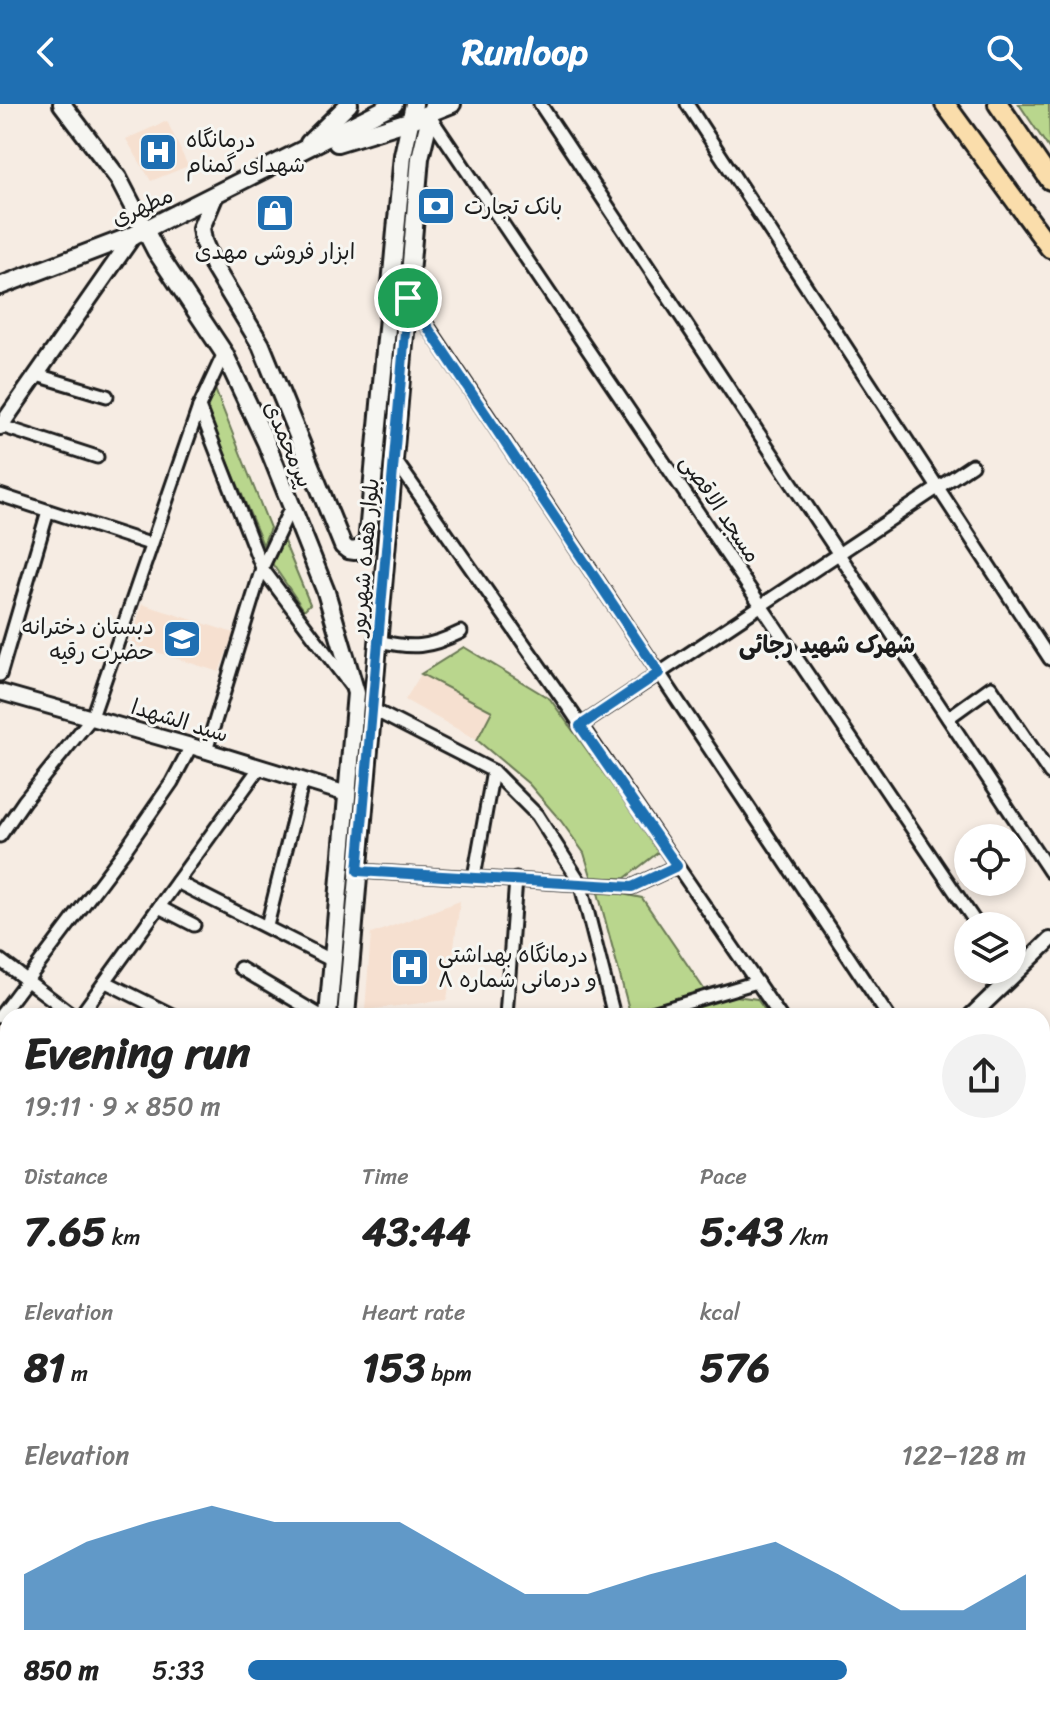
<!DOCTYPE html>
<meta charset="utf-8">
<style>
:root{--surface:#fff;--page:#f2f2f2;--text:#222;--muted:#767676;--accent:#1f6fb2}
body{margin:0;font-family:Sriracha,"Playpen Sans Arabic",sans-serif;background:var(--page);color:var(--text);height:100vh;display:flex;flex-direction:column;font-size:30px;white-space:nowrap}
*{box-sizing:border-box;margin:0}
p{font-size:26px;color:var(--muted)}
.icon{flex:none;width:44px;height:44px;fill:none;stroke:currentColor;stroke-width:2;stroke-linecap:round;stroke-linejoin:round}
.map{position:relative;flex:1;overflow:hidden}
.drawer{position:absolute;left:0px;top:904px;width:1050px;height:710px;display:flex;flex-direction:column;background:var(--surface);border-radius:24px 24px 0 0;box-shadow:0 4px 12px #0003}
.drawer>*{flex:none}
.controls{position:absolute;left:954px;top:720px;display:grid;gap:16px}
.controls a{display:grid;place-items:center;width:72px;height:72px;border-radius:50%;background:var(--surface);box-shadow:0 4px 12px #0003;font-size:40px}
.pin{position:absolute;display:grid;place-items:center;width:68px;height:68px;color:#fff;margin:-34px;border:4px solid #fff;border-radius:50%;box-shadow:0 2px 8px #0007}
.round{display:grid;place-items:center;flex:none;width:84px;height:84px;border-radius:42px;background:var(--page)}
.head{display:flex;align-items:center;justify-content:space-between;height:136px;padding:0 24px}
h1{font-size:44px;font-weight:800;line-height:60px}
.metrics{display:grid;grid-template-columns:repeat(3,1fr);gap:12px;height:136px;padding:8px 24px}
.metrics div{display:grid;align-content:center}
.metrics b{font-size:40px;font-weight:800}
.metrics small{font-size:22px;font-weight:400}
.metrics p{font-size:22px}
.chart{height:224px;padding:16px 24px}
.chart p{display:flex;justify-content:space-between}
.chart svg{width:100%;height:144px;margin-top:8px;fill:var(--accent);opacity:.7}
ul{padding:0 24px;list-style:none;font-size:26px}
li{display:grid;grid-template-columns:128px 96px 1fr;align-items:center;height:60px}
li i{height:20px;border-radius:10px;background:var(--accent)}
header{display:flex;justify-content:space-between;align-items:center;height:104px;padding:0 24px;background:var(--accent);color:#fff;font-size:36px;font-weight:800}
.map>svg:first-child{display:block}
</style>
<header><svg class="icon" aria-label="back" viewBox="0 0 24 24"><path d="M15 5l-7 7 7 7"/></svg>Runloop<svg class="icon" aria-label="search" viewBox="0 0 24 24"><circle cx="10" cy="10" r="6"/><path d="M15 15l6 6"/></svg></header>
<div class="map">
<svg width="1050" height="1613" viewBox="0 0 1050 1613">
<rect width="100%" height="100%" fill="#f6ece3"/>
<filter id="ink" filterUnits="userSpaceOnUse"><feTurbulence type="fractalNoise" baseFrequency=".0125" numOctaves="2"/><feDisplacementMap in="SourceGraphic" scale="16" xChannelSelector="R" yChannelSelector="G"/><feConvolveMatrix kernelMatrix="1 2 1 2 8 2 1 2 1" color-interpolation-filters="sRGB"/></filter>
<g filter="url(#ink)">
<g fill="#f6e0d0">
<polygon points="167,17 188,62 151,77 126,35"/>
<polygon points="142,500 234,529 219,568 131,540"/>
<polygon points="421,570 493,607 477,636 405,596"/>
<polygon points="460,797 447,896 365,906 371,830"/>
</g>
<g fill="#b9d68d" stroke="#6a7954" stroke-width="2">
<polygon points="1019,0 1049,0 1050,46"/>
<polygon points="211,275 270,424 263,441 203,298"/>
<polygon points="283,435 310,500 304,506 271,458"/>
<polygon points="464,543 550,595 660,747 625,774 592,775 584,749 561,717 529,680 477,636 492,607 421,570"/>
<polygon points="597,785 642,794 706,888 757,895 769,912 700,912 690,892 630,909"/>
<polygon points="418,1606 617,1606 592,1613 426,1613"/>
</g>
<g fill="none" stroke-linecap="round" stroke-linejoin="round">
<g stroke="#1c1c1c" stroke-width="14">
<g id="pedestrian">
<polyline points="1042,1028 1050,1043"/>
<polyline points="1042,1068 1050,1090"/>
</g>
</g>
<g stroke="#1c1c1c" stroke-width="17">
<g id="minor">
<polyline points="540,0 1050,768"/>
<polyline points="687,0 1050,555"/>
<polyline points="429,11 978,822"/>
<polyline points="409,194 888,912"/>
<polyline points="37,271 107,292"/>
<polyline points="199,303 262,464 350,581"/>
<polyline points="1,322 97,353"/>
<polyline points="395,356 569,604 780,912"/>
<polyline points="0,391 150,440"/>
<path d="M378,537C413,545 428,544 461,528"/>
<polyline points="0,571 48,407"/>
<polyline points="372,605 493,667 537,711 580,778 614,912"/>
<polyline points="948,614 991,583 1050,670"/>
<polyline points="580,622 972,361"/>
<polyline points="206,647 262,464 291,403"/>
<polyline points="0,732 24,697 92,613 199,303 224,249"/>
<polyline points="358,767 632,783 677,762"/>
<polyline points="474,773 493,667"/>
<polyline points="177,778 333,857"/>
<polyline points="159,803 194,821"/>
<polyline points="267,822 303,676"/>
<polyline points="0,856 74,912"/>
<polyline points="240,864 321,912"/>
<polyline points="106,878 174,912"/>
<polyline points="0,912 125,746 172,678 191,642"/>
<polyline points="80,912 260,663"/>
<polyline points="506,912 516,775"/>
<polyline points="642,912 757,878"/>
<polyline points="1042,973 1050,974"/>
<polyline points="0,1021 8,1010"/>
<polyline points="1042,1136 1050,1157"/>
<polyline points="0,1154 8,1160"/>
<polyline points="0,1252 8,1258"/>
<polyline points="8,1481 8,1488"/>
<polyline points="0,1505 8,1504"/>
<polyline points="1042,1559 1050,1560"/>
<polyline points="0,1593 8,1586"/>
<polyline points="89,1606 92,1613"/>
<polyline points="402,1606 402,1613"/>
<polyline points="977,1606 978,1613"/>
<polyline points="715,1613 717,1606"/>
<polyline points="814,1613 815,1606"/>
</g>
</g>
<g stroke="#1c1c1c" stroke-width="20">
<g id="tertiary">
<polyline points="0,323 134,131"/>
<polyline points="0,588 191,642 347,690"/>
<polyline points="971,912 1050,836"/>
<polyline points="0,1035 8,1040"/>
<polyline points="0,1353 8,1359"/>
<polyline points="1042,1496 1050,1494"/>
<polyline points="197,1606 202,1613"/>
<polyline points="624,1613 650,1606"/>
</g>
</g>
<g stroke="#1c1c1c" stroke-width="22">
<g id="secondary">
<polyline points="62,0 118,74 156,147 224,249 266,338 326,488 356,589 328,912"/>
<polyline points="309,39 349,0"/>
<polyline points="337,39 409,17 452,0"/>
<polyline points="214,93 201,124 203,137 214,163 261,241 343,442 348,446 355,447 367,441 403,51 414,0"/>
<polyline points="0,182 134,131 394,0"/>
<polyline points="346,912 420,54 433,0"/>
<polyline points="208,1613 220,1606"/>
<polyline points="286,1613 287,1606"/>
<polyline points="303,1613 303,1606"/>
</g>
</g>
<g stroke="#1c1c1c" stroke-width="24">
<g id="trunk">
<polyline points="945,0 1050,144"/>
<polyline points="998,0 1050,76"/>
</g>
</g>
<use href="#pedestrian" stroke="#f6f6f2" stroke-width="8"/>
<use href="#minor" stroke="#f6f6f2" stroke-width="11"/>
<use href="#tertiary" stroke="#f6f6f2" stroke-width="14"/>
<use href="#secondary" stroke="#f6f6f2" stroke-width="16"/>
<use href="#trunk" stroke="#faddab" stroke-width="18"/>
</g>
</g>
<g fill="none" stroke-linecap="round" stroke-linejoin="round" filter="url(#ink)">
<g stroke="#fff" stroke-width="16">
<polygon id="route" points="408,194 659,569 580,622 677,762 632,783 358,767"/>
</g>
<use href="#route" stroke="#1f6fb2" stroke-width="10"/>
</g>
<defs>
<g id="hospital-square" transform="scale(2)"><rect x="-9" y="-9" width="18" height="18" rx="4" fill="#1f6fb2" stroke="#f6f6f2"/><path d="M-5-5h3v3.5h4V-5h3V5h-3V1.5h-4V5h-3Z" fill="#fff"/></g>
<g id="bank-square" transform="scale(2)"><rect x="-9" y="-9" width="18" height="18" rx="4" fill="#1f6fb2" stroke="#f6f6f2"/><path d="M-6-4H6V4H-6ZM0-2.3a2.3 2.3 0 1 0 0 4.6a2.3 2.3 0 1 0 0-4.6Z" fill="#fff"/></g>
<g id="shop-square" transform="scale(2)"><rect x="-9" y="-9" width="18" height="18" rx="4" fill="#1f6fb2" stroke="#f6f6f2"/><path d="M-5-2.5h2.3a2.7 3.5 0 0 1 5.4 0H5L5.5 6h-11ZM-1.5-2.5h3a1.5 2.3 0 0 0-3 0Z" fill="#fff"/></g>
<g id="school-square" transform="scale(2)"><rect x="-9" y="-9" width="18" height="18" rx="4" fill="#1f6fb2" stroke="#f6f6f2"/><path d="M0-5L7-2L0 1L-7-2ZM-4 1L0 2.5L4 1V4Q0 6-4 4Z" fill="#fff"/></g>
</defs>
<g fill-rule="evenodd">
<use href="#hospital-square" x="158" y="48"/>
<use href="#bank-square" x="436" y="102"/>
<use href="#shop-square" x="275" y="109"/>
<use href="#school-square" x="182" y="535"/>
<use href="#hospital-square" x="410" y="863"/>
</g>
<g text-anchor="middle" stroke-width="6" stroke-linejoin="round" paint-order="stroke">
<g font-size="22" fill="#1c1c1c" stroke="#f6f6f2" text-anchor="start">
<text x="186" y="43">درمانگاه<tspan x="186" dy="25">شهدای گمنام</tspan></text>
<text x="464" y="110">بانک تجارت</text>
<text x="275" y="155" text-anchor="middle">ابزار فروشی مهدی</text>
<text x="154" y="530" text-anchor="end">دبستان دخترانه<tspan x="154" dy="25">حضرت رقیه</tspan></text>
<text x="438" y="858">درمانگاه بهداشتی<tspan x="438" dy="25">و درمانی شماره ۸</tspan></text>
</g>
<g font-size="22" fill="#1c1c1c" stroke="#f6f6f2">
<text transform="translate(142 102) rotate(-24)" y="8">مطهری</text>
<text transform="translate(289 340) rotate(67)" y="8">پیرمحمدی</text>
<text transform="translate(721 404) rotate(56)" y="8">مسجد الاقصی</text>
<text transform="translate(364 453) rotate(-85)" y="8">بلوار هفده شهریور</text>
<text transform="translate(180 616) rotate(17)" y="8">سید الشهدا</text>
</g>
<g font-size="24" font-weight="bold" fill="#1c1c1c" stroke="#f6f6f2">
<text x="827" y="549">شهرک شهید رجائی</text>
</g>
</g>
</svg>
<div class="controls">
<a><svg class="icon" aria-label="locate" viewBox="0 0 24 24"><circle cx="12" cy="12" r="6"/><path d="M12 2v4M12 18v4M2 12h4M18 12h4"/></svg></a>
<a><svg class="icon" aria-label="layers" viewBox="0 0 24 24"><path d="M12 4l9 5-9 5-9-5zM3 14l9 5 9-5"/></svg></a>
</div>
<div class="pin" style="left:408px;top:194px;background:#1e9e55"><svg class="icon" aria-label="arrive" viewBox="0 0 24 24"><path d="M6 21V4h12l-3 4 3 4H6"/></svg></div>
<section class="drawer">
<div class="head"><div><h1>Evening run</h1><p>19:11 · 9 × 850 m</p></div><a class="round"><svg class="icon" aria-label="share" viewBox="0 0 24 24"><path d="M12 15V3M7 8l5-5 5 5M5 13v7h14v-7"/></svg></a></div>
<div class="metrics">
<div><p>Distance</p><b>7.65<small> km</small></b></div>
<div><p>Time</p><b>43:44</b></div>
<div><p>Pace</p><b>5:43<small> /km</small></b></div>
</div>
<div class="metrics">
<div><p>Elevation</p><b>81<small> m</small></b></div>
<div><p>Heart rate</p><b>153<small> bpm</small></b></div>
<div><p>kcal</p><b>576</b></div>
</div>
<div class="chart"><p><span>Elevation</span>122–128 m</p>
<svg viewBox="0 0 160 44" preserveAspectRatio="none"><path d="M0 44V27L10 17L20 11L30 6L40 11L50 11L60 11L70 22L80 33L90 33L100 27L110 22L120 17L130 27L140 38L150 38L160 27V44z"/></svg>
</div>
<ul>
<li><b>850 m</b>5:33<i style="width:77%"></i></li>
</ul>
</section>
</div>
